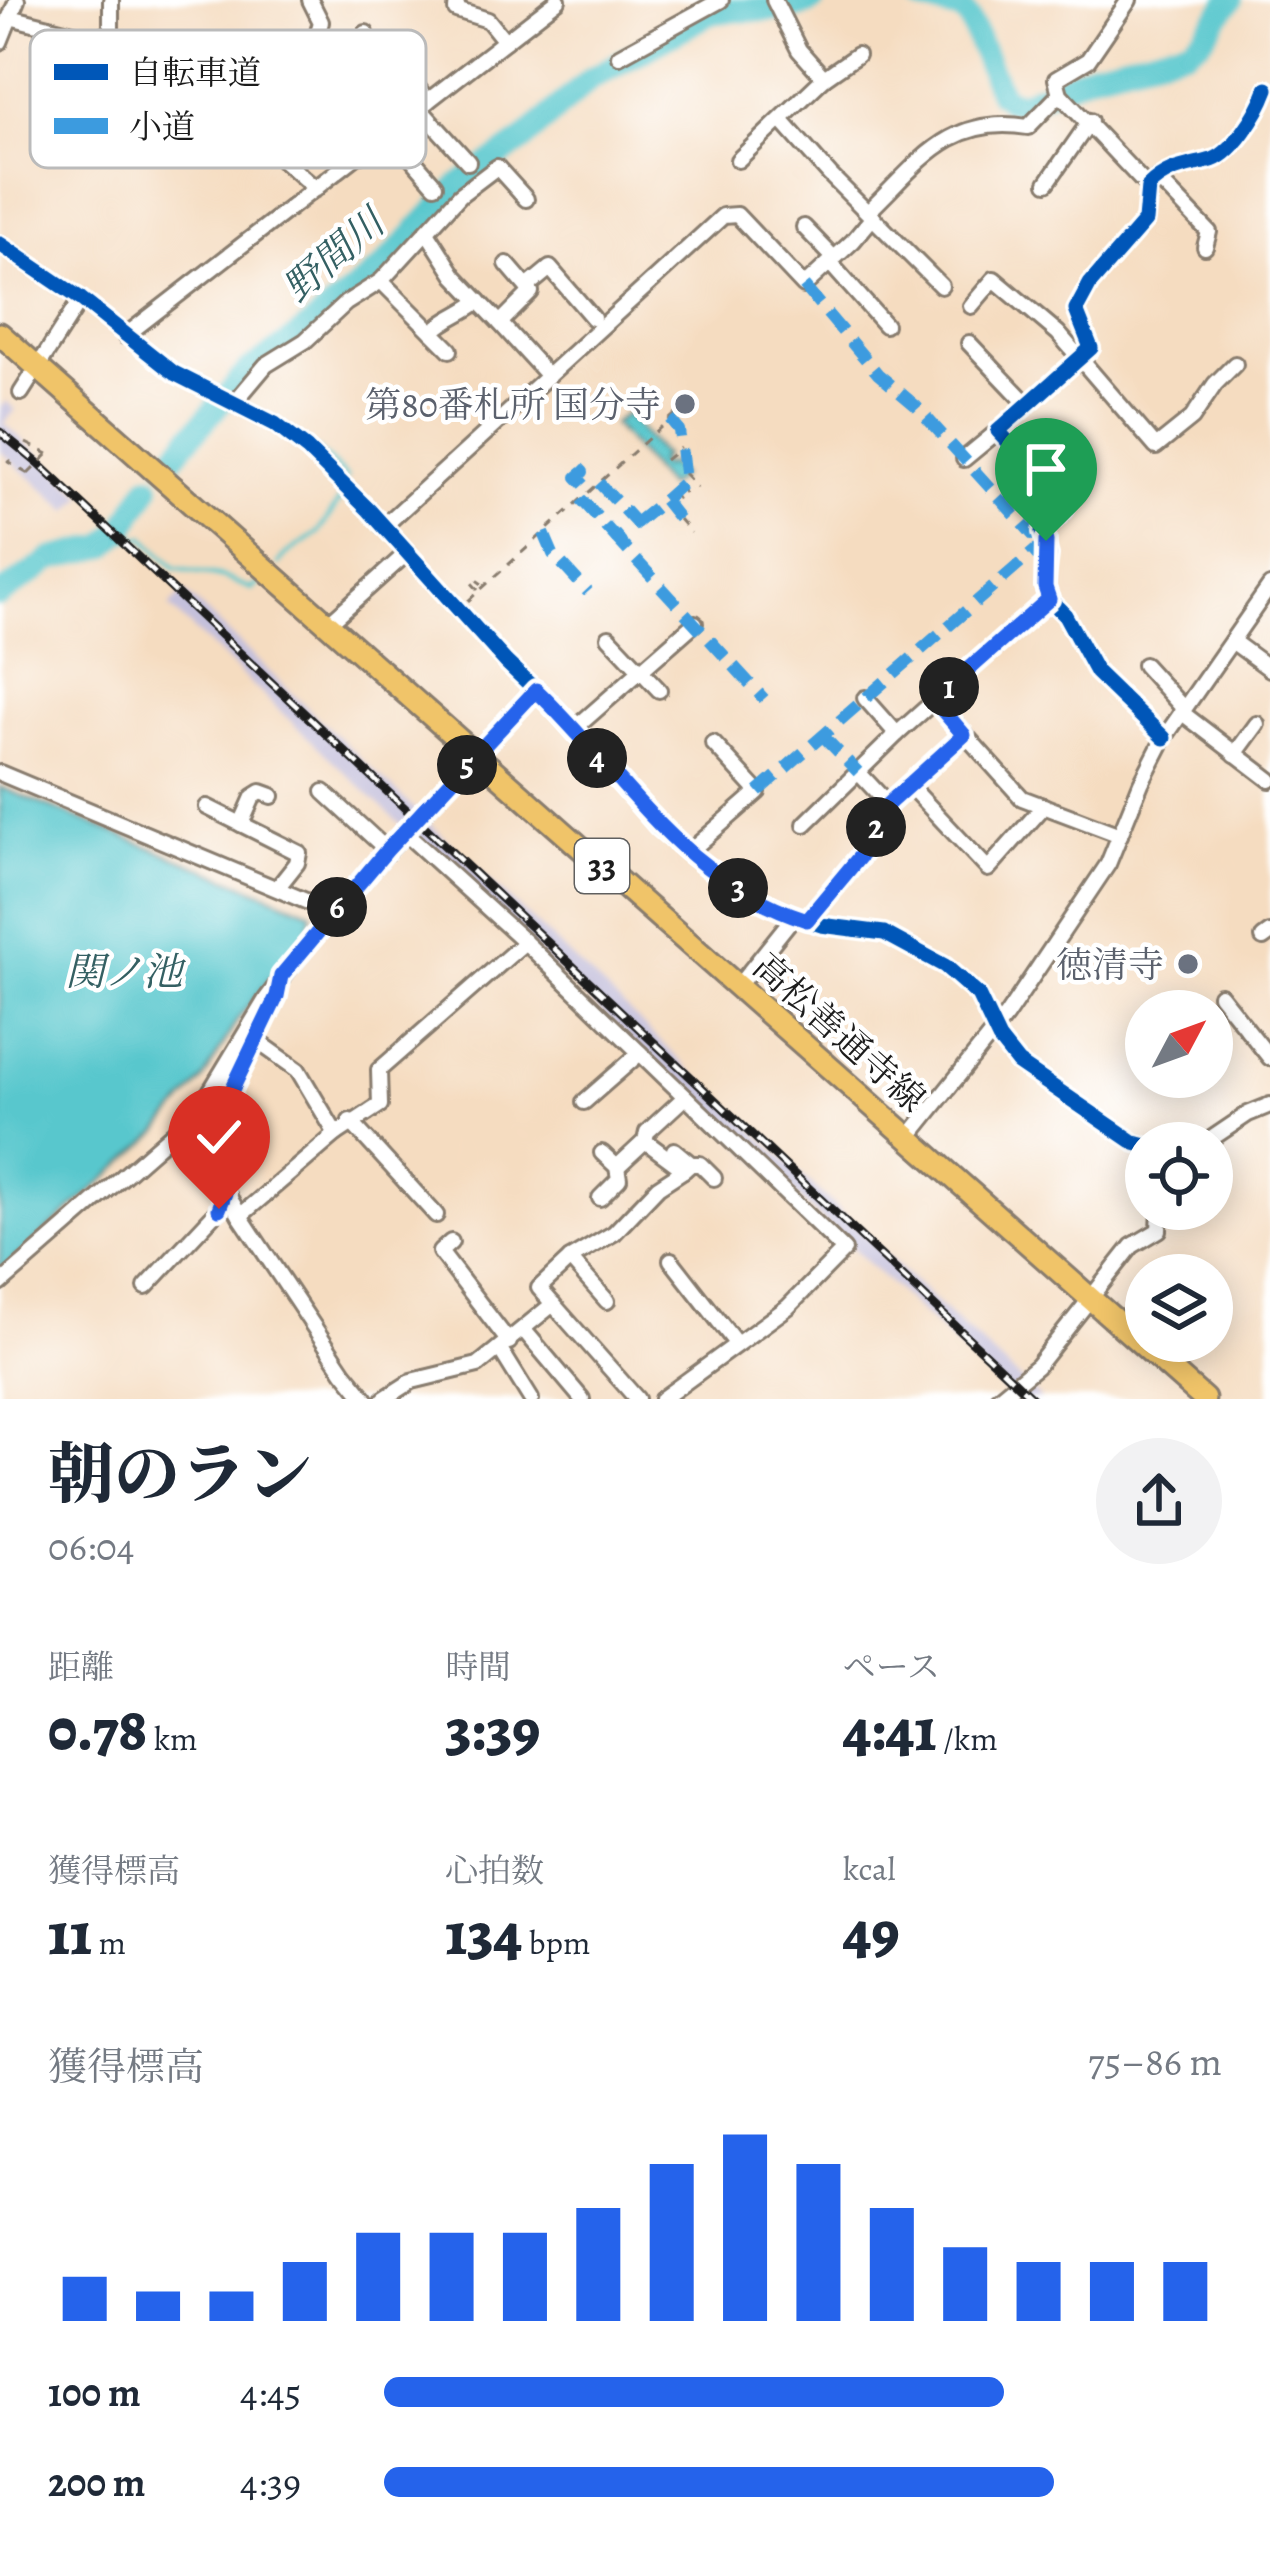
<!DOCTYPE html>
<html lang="ja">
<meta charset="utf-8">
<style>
:root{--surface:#fff;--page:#f2f2f3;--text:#1f2937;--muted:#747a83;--accent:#2563eb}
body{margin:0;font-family:Alegreya,"Noto Serif JP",serif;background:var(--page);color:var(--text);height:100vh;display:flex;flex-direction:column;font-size:45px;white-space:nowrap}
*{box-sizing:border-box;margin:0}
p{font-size:39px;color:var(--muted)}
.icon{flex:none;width:66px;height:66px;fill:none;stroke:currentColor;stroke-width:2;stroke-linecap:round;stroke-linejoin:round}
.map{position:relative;height:1399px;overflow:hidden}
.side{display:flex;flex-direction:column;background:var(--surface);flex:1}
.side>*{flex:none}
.needle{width:78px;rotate:49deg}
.tools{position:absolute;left:1125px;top:990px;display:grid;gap:24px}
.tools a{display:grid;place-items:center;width:108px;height:108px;border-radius:50%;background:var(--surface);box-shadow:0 6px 30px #0003;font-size:60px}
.pin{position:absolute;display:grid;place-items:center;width:102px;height:102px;color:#fff;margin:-123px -51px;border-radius:50% 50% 50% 0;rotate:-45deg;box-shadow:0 0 12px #0007}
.pin .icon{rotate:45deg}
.km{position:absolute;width:60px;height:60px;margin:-30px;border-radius:50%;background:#222;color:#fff;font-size:33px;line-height:60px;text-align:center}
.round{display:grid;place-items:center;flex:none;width:126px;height:126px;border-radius:63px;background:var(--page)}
.headline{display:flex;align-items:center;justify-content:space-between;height:204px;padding:0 48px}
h1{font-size:66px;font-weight:800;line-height:90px}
.stats{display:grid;grid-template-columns:repeat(3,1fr);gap:18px;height:204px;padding:12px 48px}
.stats div{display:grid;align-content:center}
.stats b{font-size:60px;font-weight:800}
.stats small{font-size:33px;font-weight:400}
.stats p{font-size:33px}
.chart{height:336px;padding:24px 48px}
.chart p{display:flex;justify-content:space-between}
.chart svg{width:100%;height:216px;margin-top:12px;stroke:var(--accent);stroke-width:6}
ul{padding:0 48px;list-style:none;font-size:39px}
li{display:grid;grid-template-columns:192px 144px 1fr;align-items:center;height:90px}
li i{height:30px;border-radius:15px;background:var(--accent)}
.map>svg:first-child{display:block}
</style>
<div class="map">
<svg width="1270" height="1399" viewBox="0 0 1270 1399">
<rect width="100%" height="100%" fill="#fff"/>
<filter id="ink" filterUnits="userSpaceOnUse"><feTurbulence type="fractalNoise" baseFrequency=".00833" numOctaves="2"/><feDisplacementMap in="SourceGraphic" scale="24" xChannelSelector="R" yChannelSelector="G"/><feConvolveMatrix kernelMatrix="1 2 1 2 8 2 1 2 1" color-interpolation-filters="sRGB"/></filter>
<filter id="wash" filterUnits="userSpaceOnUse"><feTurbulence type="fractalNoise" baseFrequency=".004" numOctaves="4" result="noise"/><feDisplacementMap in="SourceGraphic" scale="48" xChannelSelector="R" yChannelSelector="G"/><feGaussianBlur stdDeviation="2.7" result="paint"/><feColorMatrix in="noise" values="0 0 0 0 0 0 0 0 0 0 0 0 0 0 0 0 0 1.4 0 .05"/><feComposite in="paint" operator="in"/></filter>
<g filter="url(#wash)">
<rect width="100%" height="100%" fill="#f5dcc0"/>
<g fill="#c4c0db">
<polygon points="6,401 16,410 4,423 84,496 69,511 0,451 0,408"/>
<polygon points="184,591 942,1308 1041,1399 1013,1399 1005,1392 169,607"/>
</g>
<g fill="#59c7cd" stroke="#3a7274" stroke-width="3">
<polygon points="626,413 663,456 658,462 663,467 669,463 680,476 667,487 613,424"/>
<polygon points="0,787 312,912 308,931 238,1019 203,1080 157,1134 0,1272"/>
</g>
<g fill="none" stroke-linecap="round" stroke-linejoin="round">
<g stroke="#59c7cd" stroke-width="4.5">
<polyline points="317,450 347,478"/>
<polyline points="279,564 285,555 319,532 345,492"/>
<polyline points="42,566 98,558 128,539 144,537 175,568 222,577 252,589 260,583"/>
</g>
<g stroke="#59c7cd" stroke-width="24">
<polyline points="920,0 961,10 969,18 1000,93 1010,101 1023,102 1093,72 1189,48 1202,38 1231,0"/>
<path d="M167,464L247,372L291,342L383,267L459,185L524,140L590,79L709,14C742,5 785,18 814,0"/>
<polyline points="0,595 52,559 105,546 123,529 149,486"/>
</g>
</g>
</g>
<g filter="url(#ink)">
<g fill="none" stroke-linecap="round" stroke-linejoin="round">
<g stroke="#887c6e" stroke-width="20">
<g id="minor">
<polyline points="310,0 321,22 304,78 283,106 282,159 316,189"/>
<polyline points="457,0 456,10 488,20 505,41"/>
<polyline points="774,0 799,50 824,78"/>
<polyline points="1129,0 1088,60 1056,79 1060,94 1148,187"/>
<polyline points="10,17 100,40 111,30 111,0"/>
<polyline points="366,33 366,55 405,72 428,101"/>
<polyline points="0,42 17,0"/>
<polyline points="619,56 721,0"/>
<polyline points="420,109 468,162"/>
<polyline points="781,120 830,175 941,286"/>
<polyline points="389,132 435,185"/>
<polyline points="738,160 824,78 857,55"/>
<polyline points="1157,178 1209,232 1205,247"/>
<polyline points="1047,183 1090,121"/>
<path d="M869,211C920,162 950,114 1028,127L1060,94"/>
<polyline points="804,227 834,258"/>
<polyline points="427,232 455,276 500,323 531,292 507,264"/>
<polyline points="0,244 81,299 174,373 275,424 307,449 369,510 506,662 549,703 659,828 688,853 743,891 794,916 821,925 884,933 945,966 978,995 999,1039 1018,1063 1135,1143 1146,1146"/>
<polyline points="830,263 885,325"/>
<path d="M381,281L432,332C447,317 463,314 479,301"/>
<polyline points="527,287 550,268 593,318"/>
<polyline points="971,306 994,279 1058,333 1156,447 1192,418 1215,384 1235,364"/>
<polyline points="500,323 548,376"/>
<polyline points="432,332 450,350"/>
<polyline points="125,336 558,0"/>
<polyline points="969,343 1028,405"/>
<polyline points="21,393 81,299"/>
<polyline points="234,403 266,365 305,341 346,303 381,281 460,195 497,167 526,199"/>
<polyline points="964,459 998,431"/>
<polyline points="383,527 723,216 737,215 804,286 853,241 873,217"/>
<polyline points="328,624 407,553"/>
<polyline points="609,637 659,690"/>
<polyline points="1232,641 1270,669"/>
<polyline points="1144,665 1184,709"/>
<polyline points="865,698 897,734"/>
<polyline points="934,700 1022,798 1120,835"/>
<polyline points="1181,712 1270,780"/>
<polyline points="573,730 695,623"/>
<path d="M1164,738L1096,672L1065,615L1049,599L1045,587L1049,555L1042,532L1065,510L1066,504L998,431L1091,348L1076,310L1090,284L1145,221L1148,187C1167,168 1184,167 1208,161C1232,157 1259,111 1267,89"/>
<polyline points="1235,754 1257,724"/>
<polyline points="858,772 888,804"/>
<polyline points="0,773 332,912"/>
<polyline points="909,785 988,869 1044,806"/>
<polyline points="324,792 387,850"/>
<polyline points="207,807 299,853 297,863 278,887"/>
<polyline points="241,824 253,797 261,792 272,796"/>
<polyline points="805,824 897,734 1049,599"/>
<polyline points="404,832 525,942 844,1250 788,1307 662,1399"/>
<polyline points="688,853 758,792 713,743"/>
<polyline points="807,920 872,842 888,804 964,735"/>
<polyline points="1263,938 1270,933"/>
<polyline points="738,986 794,916"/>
<polyline points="279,987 218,1113 210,1147 211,1166 240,1216 344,1372 366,1399"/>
<polyline points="1220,995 1270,1058"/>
<polyline points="584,1102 640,1053"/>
<polyline points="350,1121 436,1215"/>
<polyline points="336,1134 380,1105 379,1070 525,942"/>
<polyline points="909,1137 1006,1016 1108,864 1141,783 1164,738 1270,586"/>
<polyline points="1205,1143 1248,1114 1270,1105"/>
<polyline points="674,1150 691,1164"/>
<polyline points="617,1167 645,1141"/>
<polyline points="684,1170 691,1164 700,1164 714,1178"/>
<polyline points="600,1198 619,1179 617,1167 602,1153"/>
<polyline points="240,1216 336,1134 298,1070 256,1040"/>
<polyline points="451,1242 440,1252 509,1342"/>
<polyline points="570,1259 607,1301"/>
<polyline points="671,1260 735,1342"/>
<polyline points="0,1284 174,1132 208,1095 266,999 332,912 536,690"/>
<polyline points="146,1287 219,1209 225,1193"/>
<polyline points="553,1304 637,1399"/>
<polyline points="523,1329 582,1399"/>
<polyline points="500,1349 531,1399"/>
<polyline points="384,1399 412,1381 478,1365 553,1304 539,1288 570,1259 614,1233 658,1187 684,1170 645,1141 647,1132 685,1097"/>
<polyline points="997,1399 1037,1366 1132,1246 1159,1230 1160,1209"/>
</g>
</g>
<g stroke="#887c6e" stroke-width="27">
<polyline id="primary" points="0,334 1204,1399"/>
</g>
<g stroke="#887c6e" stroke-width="3" stroke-dasharray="9 9" stroke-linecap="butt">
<polyline points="26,443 48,454"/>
<polyline points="11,460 8,462 28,474"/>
<polyline points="665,460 680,448"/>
<polyline points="684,473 697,487"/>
<polyline points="680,485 687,499"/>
<polyline points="673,492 680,504"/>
<polyline points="679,519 691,533"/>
<polyline points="478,590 471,582 475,579 482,584"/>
<polyline points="468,601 681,409"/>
</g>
<use href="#minor" stroke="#fff" stroke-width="14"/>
<use href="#primary" stroke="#f0c469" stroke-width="21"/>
<g stroke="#1c1c1c" stroke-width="9">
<polyline id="rail" points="0,432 39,464 1033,1399"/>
</g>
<use href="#rail" stroke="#fff" stroke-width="4.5" stroke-dasharray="14" stroke-linecap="butt"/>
<polyline stroke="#887c6e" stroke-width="3" stroke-dasharray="9 9" stroke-linecap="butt" points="28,474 48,454"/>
<g stroke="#3c9bdf" stroke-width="12" stroke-dasharray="24 12" stroke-linecap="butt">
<polyline points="804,286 878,374 916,406 1033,535 1042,532"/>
<polyline points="579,468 583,472 577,477 590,491"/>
<polyline points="599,483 636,523 617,539 764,699"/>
<polyline points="581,499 617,539"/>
<polyline points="664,500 685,481 679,430 670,419"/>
<polyline points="636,523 664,500 679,519"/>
<polyline points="544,533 553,554 588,592"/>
<polyline points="822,735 858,772"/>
<polyline points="758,792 1046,541"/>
</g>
<g stroke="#fff" stroke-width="22">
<g id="cycleway">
<polyline points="0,244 81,299 174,373 275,424 307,449 369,510 506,662 549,703 659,828 688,853 743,891 794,916 821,925 884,933 945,966 978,995 999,1039 1018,1063 1135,1143 1146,1146"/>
<path d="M1164,738L1096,672L1065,615L1049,599L1045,587L1049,555L1042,532L1065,510L1066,504L998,431L1091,348L1076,310L1090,284L1145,221L1148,187C1167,168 1184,167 1208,161C1232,157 1259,111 1267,89"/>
</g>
</g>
<use href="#cycleway" stroke="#0057b8" stroke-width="15"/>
</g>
</g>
<g fill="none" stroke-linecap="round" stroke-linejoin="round" filter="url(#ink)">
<g stroke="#fff" stroke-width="24">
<path id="route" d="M219,1209L225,1193L211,1166L214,1127L277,996L281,976L387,850L536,690C627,777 678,878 807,920L872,842L888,804L964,735L934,700L1049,599L1045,587L1046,541"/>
</g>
<use href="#route" stroke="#2563eb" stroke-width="15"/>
</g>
<g fill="#6b7280" stroke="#fff" stroke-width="4.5">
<circle cx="685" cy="404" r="12"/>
<circle cx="1188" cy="964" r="12"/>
</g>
<g text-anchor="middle" stroke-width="9" stroke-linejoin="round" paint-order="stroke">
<rect fill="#fff" stroke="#606060" stroke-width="3" x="575" y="839" width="54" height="54" rx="9"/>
<g font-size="33" font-weight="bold" fill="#1c1c1c">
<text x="602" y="878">33</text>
</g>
<g font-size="36" fill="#5b616d" stroke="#fff" text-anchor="end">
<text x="661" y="417">第80番札所 国分寺</text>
<text x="1164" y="977">徳清寺</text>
</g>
<g font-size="36" fill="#1c1c1c" stroke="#fff">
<text transform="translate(840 1032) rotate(42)" y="13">高松善通寺線</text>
</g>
<g font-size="39" font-style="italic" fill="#346063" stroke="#fff">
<text transform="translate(333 255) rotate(-41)" y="14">野間川</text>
<text x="124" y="985">関ノ池</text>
</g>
</g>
<rect x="30" y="30" width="396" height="138" rx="18" fill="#fff" stroke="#bbb" stroke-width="3"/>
<rect x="54" y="64" width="54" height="16" fill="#0057b8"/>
<rect x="54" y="118" width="54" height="16" fill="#3c9bdf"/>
<g font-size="33" fill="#1c1c1c">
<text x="129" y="84">自転車道</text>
<text x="129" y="138">小道</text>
</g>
</svg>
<div class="tools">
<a><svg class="needle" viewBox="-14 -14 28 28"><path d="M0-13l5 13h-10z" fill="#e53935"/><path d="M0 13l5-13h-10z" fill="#747a83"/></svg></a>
<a><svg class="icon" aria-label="locate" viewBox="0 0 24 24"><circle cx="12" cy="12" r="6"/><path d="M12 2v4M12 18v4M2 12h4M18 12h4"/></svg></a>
<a><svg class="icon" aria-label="layers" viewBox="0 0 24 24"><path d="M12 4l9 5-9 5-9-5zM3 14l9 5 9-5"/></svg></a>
</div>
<div class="pin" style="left:1046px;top:541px;background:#1e9e55"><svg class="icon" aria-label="arrive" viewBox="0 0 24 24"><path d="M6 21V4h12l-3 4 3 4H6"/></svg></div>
<div class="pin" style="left:219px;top:1209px;background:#d93025"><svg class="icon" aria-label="check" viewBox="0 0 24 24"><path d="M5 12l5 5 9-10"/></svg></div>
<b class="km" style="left:949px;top:687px">1</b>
<b class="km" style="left:876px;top:827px">2</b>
<b class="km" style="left:738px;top:888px">3</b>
<b class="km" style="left:597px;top:758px">4</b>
<b class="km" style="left:467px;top:765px">5</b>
<b class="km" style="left:337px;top:907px">6</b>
</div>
<section class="side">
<div class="headline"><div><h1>朝のラン</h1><p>06:04</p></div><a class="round"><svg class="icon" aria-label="share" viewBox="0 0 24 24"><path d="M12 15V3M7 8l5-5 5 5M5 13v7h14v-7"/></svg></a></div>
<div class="stats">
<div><p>距離</p><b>0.78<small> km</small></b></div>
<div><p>時間</p><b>3:39</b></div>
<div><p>ペース</p><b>4:41<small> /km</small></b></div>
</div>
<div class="stats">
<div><p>獲得標高</p><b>11<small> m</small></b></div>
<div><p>心拍数</p><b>134<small> bpm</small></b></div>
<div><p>kcal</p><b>49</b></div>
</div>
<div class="chart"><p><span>獲得標高</span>75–86 m</p>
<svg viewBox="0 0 160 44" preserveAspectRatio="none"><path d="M5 44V35M15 44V38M25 44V38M35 44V32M45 44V26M55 44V26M65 44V26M75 44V21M85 44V12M95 44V6M105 44V12M115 44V21M125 44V29M135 44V32M145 44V32M155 44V32"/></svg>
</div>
<ul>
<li><b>100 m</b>4:45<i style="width:74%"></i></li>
<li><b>200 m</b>4:39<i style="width:80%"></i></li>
</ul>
</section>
